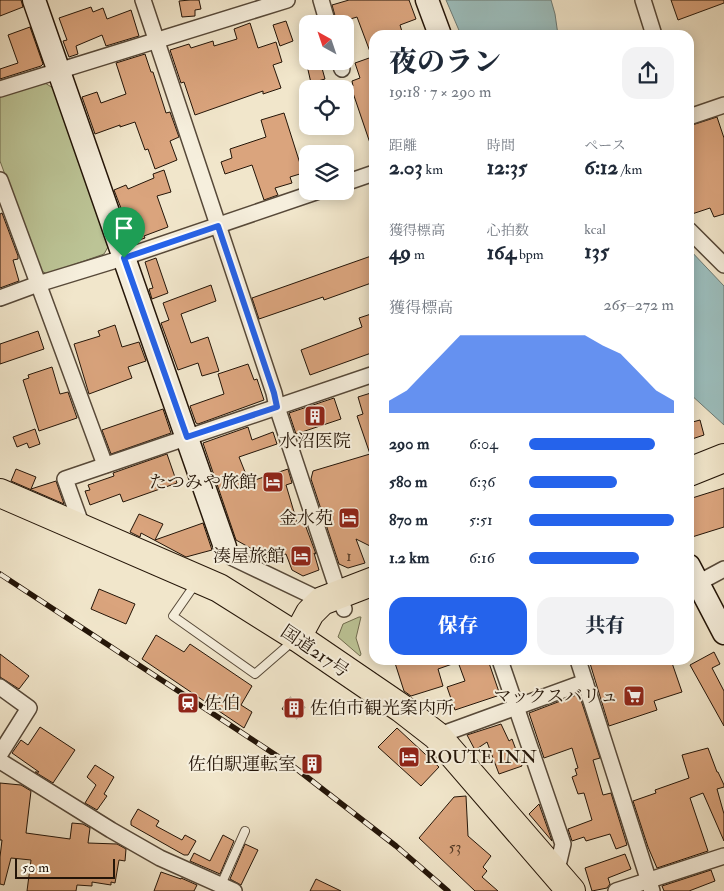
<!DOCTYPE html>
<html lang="ja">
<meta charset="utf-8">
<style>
:root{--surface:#fff;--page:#f2f2f3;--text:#1f2937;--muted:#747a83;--accent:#2563eb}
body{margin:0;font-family:"IM FELL Double Pica","Noto Serif JP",serif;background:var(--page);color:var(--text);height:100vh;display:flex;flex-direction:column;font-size:19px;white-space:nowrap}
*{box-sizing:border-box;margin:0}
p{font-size:16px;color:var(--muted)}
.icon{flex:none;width:28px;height:28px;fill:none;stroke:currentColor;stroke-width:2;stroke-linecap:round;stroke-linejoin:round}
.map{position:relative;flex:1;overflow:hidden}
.panel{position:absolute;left:369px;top:30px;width:325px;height:635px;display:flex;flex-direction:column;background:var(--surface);border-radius:15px;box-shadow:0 2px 12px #0003}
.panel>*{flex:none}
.needle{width:32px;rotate:320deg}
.tools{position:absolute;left:299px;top:15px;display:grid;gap:10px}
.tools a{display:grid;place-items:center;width:55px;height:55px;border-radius:10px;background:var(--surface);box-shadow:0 2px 12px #0003;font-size:25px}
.scale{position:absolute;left:15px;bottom:12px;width:100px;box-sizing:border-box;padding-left:5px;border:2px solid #241508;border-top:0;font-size:14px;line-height:18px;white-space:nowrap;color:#241508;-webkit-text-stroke:4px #f6efdd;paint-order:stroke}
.pin{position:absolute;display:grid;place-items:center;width:42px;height:42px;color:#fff;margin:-51px -21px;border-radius:50% 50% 50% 0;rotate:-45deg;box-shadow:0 0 5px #0007}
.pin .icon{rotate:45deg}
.round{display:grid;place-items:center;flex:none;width:52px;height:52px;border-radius:15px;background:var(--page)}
.summary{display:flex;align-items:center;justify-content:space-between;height:85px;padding:0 20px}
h1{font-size:28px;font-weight:800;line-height:38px}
.figures{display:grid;grid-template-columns:repeat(3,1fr);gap:8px;height:85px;padding:5px 20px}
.figures div{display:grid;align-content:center}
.figures b{font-size:21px;font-weight:800}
.figures small{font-size:14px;font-weight:400}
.figures p{font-size:14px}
.chart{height:140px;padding:10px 20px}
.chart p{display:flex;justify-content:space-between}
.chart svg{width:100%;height:90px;margin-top:5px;fill:var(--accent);opacity:.7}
.primary-button{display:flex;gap:10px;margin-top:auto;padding:10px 20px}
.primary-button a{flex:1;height:58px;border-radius:15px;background:var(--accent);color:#fff;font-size:20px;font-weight:800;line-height:58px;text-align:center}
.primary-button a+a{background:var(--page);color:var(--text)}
ul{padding:0 20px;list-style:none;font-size:16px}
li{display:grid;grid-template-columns:80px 60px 1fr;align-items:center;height:38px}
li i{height:12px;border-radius:6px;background:var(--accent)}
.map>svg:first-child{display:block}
</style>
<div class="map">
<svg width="724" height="891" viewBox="0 0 724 891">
<rect width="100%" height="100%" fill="#f1e6cb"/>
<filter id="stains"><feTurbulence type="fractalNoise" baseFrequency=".004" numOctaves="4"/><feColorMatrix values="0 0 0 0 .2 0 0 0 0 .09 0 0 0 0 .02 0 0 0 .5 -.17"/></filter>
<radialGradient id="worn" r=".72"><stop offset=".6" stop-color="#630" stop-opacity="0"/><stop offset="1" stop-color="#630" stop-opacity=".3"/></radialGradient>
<g fill="#bcc496" stroke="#706c4f">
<polygon points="45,83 53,88 108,247 104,254 47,274 40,270 0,161 0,97"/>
<polygon points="359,617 361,617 356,638 361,654 360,656 338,637 343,624"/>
</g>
<g fill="#9cbebd" stroke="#6c7a75">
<polygon points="446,0 551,0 555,14 558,35 461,35"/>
<polygon points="689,249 724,286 724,425 689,393"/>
</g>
<g fill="#daa47d" stroke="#241508">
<polygon points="0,0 21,0 23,7 0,16"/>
<polygon points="190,0 199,0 201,9 195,10 195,16 182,17 179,1"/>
<polygon points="349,0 409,0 416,19 400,25 403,35 374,35 374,148 372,149 351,87 353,86 352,81 360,78 355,63 372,57 357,17 337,23 332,5"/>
<polygon points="671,0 724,0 724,3 678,20"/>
<polygon points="91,7 93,12 103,8 107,19 131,10 139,36 106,46 102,35 76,46 78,54 69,57 63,41 67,40 59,18"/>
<polygon points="286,21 293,41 280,46 273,25"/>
<polygon points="250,23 258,48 276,42 282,62 273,65 281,88 263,94 263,91 195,115 184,82 181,83 170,50 189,44 191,48 213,41 214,46 237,39 234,29"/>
<polygon points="30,27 43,64 41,66 0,79 0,69 18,63 8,35"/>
<polygon points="145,54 151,72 153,72 166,113 170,112 179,137 170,141 177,160 155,169 148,149 145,150 135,122 120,127 120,125 95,134 82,97 97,92 101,103 126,94 116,63"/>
<polygon points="306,61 320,61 325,79 311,83"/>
<polygon points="284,113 303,173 290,177 292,183 275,188 278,195 264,200 252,165 225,174 221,162 232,158 230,149 266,137 261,120"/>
<polygon points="717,117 724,138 724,214 714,217 710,208 689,215 689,126"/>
<polygon points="164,170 171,192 157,196 168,227 144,236 145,238 134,242 114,190 126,185 128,189 154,178 153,174"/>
<polygon points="2,213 18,256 18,259 13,260 19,281 0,288 0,214"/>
<polygon points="374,255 374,282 324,300 323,297 259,319 252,298"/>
<polygon points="156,258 168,293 152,299 149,289 153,288 145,262"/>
<polygon points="211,285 216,301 181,314 191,343 208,337 219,371 202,376 198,363 178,370 161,323 169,320 163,303"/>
<polygon points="374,313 374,352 310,375 301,350 362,327 359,318"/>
<polygon points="115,325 122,347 139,342 146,361 128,367 132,378 89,394 74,344 100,336 98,331"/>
<polygon points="38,331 44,349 0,364 0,344"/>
<polygon points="248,364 254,380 257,379 264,400 198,424 196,423 190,406 224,394 218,374"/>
<polygon points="52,367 60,394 68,392 77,418 39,431 23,380 29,378 28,375"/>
<polygon points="374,392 374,548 356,539 365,563 348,568 339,564 311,479 313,471 370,454 357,416 363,414 358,397"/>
<polygon points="334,398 341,419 296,434 289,413"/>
<polygon points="163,409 171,433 111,454 102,430"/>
<polygon points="700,420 704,435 689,440 689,423"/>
<polygon points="248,427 252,440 273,432 277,444 239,457 249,482 288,469 292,483 286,485 297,522 303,519 316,554 314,553 319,570 303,576 292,570 286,554 270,559 236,540 203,443"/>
<polygon points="35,429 40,444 29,448 27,443 17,447 13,437"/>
<polygon points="167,454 177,483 123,502 120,494 90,505 85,491 90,490 88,485 114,476 113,473"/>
<polygon points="16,469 36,477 31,489 56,481 64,504 11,481"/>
<polygon points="724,488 724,527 692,537 689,527 689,499"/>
<polygon points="139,514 163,524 155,540 203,523 212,550 186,557 141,533 140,537 130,532"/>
<polygon points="99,589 135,604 126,624 91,609"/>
<polygon points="156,635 184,652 190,644 252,686 241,705 252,712 244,728 142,659"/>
<polygon points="714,652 720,664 712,668 724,691 724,726 690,665"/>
<polygon points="0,654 29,676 19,689 0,677"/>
<polygon points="394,660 488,660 500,695 455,710 447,687 465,681 458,662 438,669 443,686 411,696 404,691"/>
<polygon points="589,660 671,660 682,692 654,701 657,710 609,726"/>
<polygon points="579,694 600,758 593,760 603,795 611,793 627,845 616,849 610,834 586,841 584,837 572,841 568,829 592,820 584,793 578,794 572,777 577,775 575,769 578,768 572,748 544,758 529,713"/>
<polygon points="290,697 305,707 297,719 282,709"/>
<polygon points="501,724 509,741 512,739 522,766 499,774 487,742 475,750 467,735"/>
<polygon points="40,727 75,750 53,783 35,772 39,772 12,753 21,740 28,745"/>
<polygon points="397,728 439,767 421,786 378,747"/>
<polygon points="708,748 717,772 718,772 724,785 724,787 717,789 724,814 724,841 703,793 690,798 708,851 657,868 648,847 633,801 656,793 655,790 689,778 682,755"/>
<polygon points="95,765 114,777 104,794 107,796 97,810 85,803 96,785 87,777"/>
<polygon points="0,783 21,785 31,791 26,833 70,839 72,823 83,824 90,828 88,843 117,844 126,849 125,861 119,860 115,883 111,882 111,885 92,882 92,886 77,885 76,891 27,891 31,860 11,858 4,885 0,884 0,857 2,840 0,840"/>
<polygon points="466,796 468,836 491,856 483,867 487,871 482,877 498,891 475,891 419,838 454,797"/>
<polygon points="539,804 550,835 552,841 529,814"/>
<polygon points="138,809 159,821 156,826 182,840 185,835 196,841 188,855 184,855 131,825 131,821"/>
<polygon points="223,835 234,841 220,874 190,861 194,853 210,861"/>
<polygon points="245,844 258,850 241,885 230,879"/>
<polygon points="625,854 631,869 608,878 610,884 607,888 592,891 585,868"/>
<polygon points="711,870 715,881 689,891 664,891 662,886"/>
<polygon points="161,872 181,879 181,878 197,885 194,891 154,891"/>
<polygon points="316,879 341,891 310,891"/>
</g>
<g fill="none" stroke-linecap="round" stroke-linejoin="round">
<g stroke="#574939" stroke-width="10">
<g id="lane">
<polyline points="196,583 173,616 255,674 293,641"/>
<polyline points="220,887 245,831"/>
</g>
</g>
<g stroke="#574939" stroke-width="18">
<g id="street">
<polyline points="143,0 274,393 277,407 344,609"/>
<polyline points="321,0 328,24"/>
<polyline points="643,0 654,35"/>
<polyline points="339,61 342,69"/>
<polyline points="0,89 287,0"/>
<polyline points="689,117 724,105"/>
<polyline points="0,180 105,465"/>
<polyline points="345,183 374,173"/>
<polyline points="689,230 724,265"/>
<polyline points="0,298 38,284 113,261 319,191"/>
<polyline points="83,529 65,479 374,374"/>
<polyline points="225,547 233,558 327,603"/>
<polyline points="698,583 724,569"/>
<polyline points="500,660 563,844 556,874"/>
<polyline points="578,660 652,891"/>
<polyline points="0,687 29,708 0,754"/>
<polyline points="437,736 585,682"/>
<polyline points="0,761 111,830 160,858 234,891"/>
<polyline points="616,891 724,856"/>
</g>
</g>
<g stroke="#241508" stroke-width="25">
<g id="secondary">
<polyline points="34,0 225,547"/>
<polyline points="427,0 440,35"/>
<polyline points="689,566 724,633"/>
</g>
</g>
<g stroke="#241508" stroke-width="30">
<g id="highway">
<polyline points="689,472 724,458"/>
<polyline points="0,493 219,588 297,637 401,708 437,736 571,891"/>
<polyline points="297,637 310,613 322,601 374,581"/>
</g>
</g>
<use href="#lane" stroke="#f6efdd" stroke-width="8"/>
<use href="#street" stroke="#f6efdd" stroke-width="15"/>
<use href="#secondary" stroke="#f6efdd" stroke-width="22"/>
<use href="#highway" stroke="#f1e6cb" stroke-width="28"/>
<g stroke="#241508" stroke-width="5.5">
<polyline id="rail" points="0,574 294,767 396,846 448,891"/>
</g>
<use href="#rail" stroke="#f6efdd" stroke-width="4" stroke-dasharray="11" stroke-linecap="butt"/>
</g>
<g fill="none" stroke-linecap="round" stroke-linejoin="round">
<g stroke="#fff" stroke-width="10">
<polygon id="route" points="218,226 274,393 277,407 187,437 124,258"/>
</g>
<use href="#route" stroke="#2563eb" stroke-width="6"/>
</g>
<defs>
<g id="building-square" transform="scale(1.125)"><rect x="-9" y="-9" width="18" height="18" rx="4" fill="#8f2418" stroke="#f6efdd"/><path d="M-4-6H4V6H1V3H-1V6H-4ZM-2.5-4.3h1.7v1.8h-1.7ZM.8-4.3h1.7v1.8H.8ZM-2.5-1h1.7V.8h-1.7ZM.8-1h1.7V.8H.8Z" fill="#fff"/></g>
<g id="hotel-square" transform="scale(1.125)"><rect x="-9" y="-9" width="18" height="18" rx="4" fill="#8f2418" stroke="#f6efdd"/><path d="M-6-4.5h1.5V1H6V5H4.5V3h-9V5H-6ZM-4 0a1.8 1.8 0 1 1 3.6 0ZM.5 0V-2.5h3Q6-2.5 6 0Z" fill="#fff"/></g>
<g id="supermarket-square" transform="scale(1.125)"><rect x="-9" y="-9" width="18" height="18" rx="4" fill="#8f2418" stroke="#f6efdd"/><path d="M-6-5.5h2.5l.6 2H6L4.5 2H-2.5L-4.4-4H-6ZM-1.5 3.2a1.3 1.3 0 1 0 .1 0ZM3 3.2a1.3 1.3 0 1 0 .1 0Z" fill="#fff"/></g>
<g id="station-square" transform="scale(1.125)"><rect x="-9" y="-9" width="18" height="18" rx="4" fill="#8f2418" stroke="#f6efdd"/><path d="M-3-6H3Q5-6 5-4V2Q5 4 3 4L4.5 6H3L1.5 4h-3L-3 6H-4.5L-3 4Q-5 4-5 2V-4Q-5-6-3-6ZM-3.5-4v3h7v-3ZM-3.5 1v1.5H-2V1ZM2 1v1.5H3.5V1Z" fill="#fff"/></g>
</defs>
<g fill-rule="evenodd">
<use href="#building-square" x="315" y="416"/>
<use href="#hotel-square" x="273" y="482"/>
<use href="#hotel-square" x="349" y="518"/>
<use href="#hotel-square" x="301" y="556"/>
<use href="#supermarket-square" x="634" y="696"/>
<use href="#station-square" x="188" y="703"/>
<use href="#building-square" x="294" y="708"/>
<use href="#hotel-square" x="409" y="757"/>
<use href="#building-square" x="312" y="764"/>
</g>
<g text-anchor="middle" stroke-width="4" stroke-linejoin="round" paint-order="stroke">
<g font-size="15" fill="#523925">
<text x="349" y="561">1</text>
<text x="455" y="852">53</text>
</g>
<g font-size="18" fill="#241508" stroke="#f6efdd" text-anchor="end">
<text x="315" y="447" text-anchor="middle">水沼医院</text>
<text x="257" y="488">たつみや旅館</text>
<text x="333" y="524">金水苑</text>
<text x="285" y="562">湊屋旅館</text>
<text x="618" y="702">マックスバリュ</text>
<text x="204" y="709" text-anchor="start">佐伯</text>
<text x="310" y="714" text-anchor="start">佐伯市観光案内所</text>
<text x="425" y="763" text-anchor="start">ROUTE INN</text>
<text x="296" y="770">佐伯駅運転室</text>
</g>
<g font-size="18" fill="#241508" stroke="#f6efdd">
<text transform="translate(315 651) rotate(34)" y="6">国道217号</text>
</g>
</g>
<rect width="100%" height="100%" filter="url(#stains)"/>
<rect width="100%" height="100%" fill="url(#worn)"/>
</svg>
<div class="tools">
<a><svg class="needle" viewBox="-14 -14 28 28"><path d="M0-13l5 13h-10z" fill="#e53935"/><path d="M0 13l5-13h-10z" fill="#747a83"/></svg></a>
<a><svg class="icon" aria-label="locate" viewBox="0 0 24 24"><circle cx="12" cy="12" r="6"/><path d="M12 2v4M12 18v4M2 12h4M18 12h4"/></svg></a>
<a><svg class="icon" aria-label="layers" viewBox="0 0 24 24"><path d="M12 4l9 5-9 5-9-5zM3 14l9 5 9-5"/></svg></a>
</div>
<div class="scale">50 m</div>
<div class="pin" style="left:124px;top:258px;background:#1e9e55"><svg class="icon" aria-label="arrive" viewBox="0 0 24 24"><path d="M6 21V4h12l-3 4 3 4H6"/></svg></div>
<section class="panel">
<div class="summary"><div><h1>夜のラン</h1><p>19:18 · 7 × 290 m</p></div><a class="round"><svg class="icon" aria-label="share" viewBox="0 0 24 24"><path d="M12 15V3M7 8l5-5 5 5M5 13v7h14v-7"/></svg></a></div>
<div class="figures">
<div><p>距離</p><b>2.03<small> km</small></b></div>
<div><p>時間</p><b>12:35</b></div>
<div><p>ペース</p><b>6:12<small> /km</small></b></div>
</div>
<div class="figures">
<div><p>獲得標高</p><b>49<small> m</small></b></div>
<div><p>心拍数</p><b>164<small> bpm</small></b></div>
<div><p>kcal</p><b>135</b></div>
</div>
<div class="chart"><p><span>獲得標高</span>265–272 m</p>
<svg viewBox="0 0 160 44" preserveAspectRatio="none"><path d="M0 44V38L10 33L20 24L30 15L40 6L50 6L60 6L70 6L80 6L90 6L100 6L110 6L120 11L130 15L140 24L150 33L160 38V44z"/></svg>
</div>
<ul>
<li><b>290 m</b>6:04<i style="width:87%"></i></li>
<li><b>580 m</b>6:36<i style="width:61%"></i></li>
<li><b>870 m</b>5:51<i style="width:100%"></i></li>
<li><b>1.2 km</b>6:16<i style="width:76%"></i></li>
</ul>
<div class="primary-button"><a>保存</a><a>共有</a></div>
</section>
</div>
